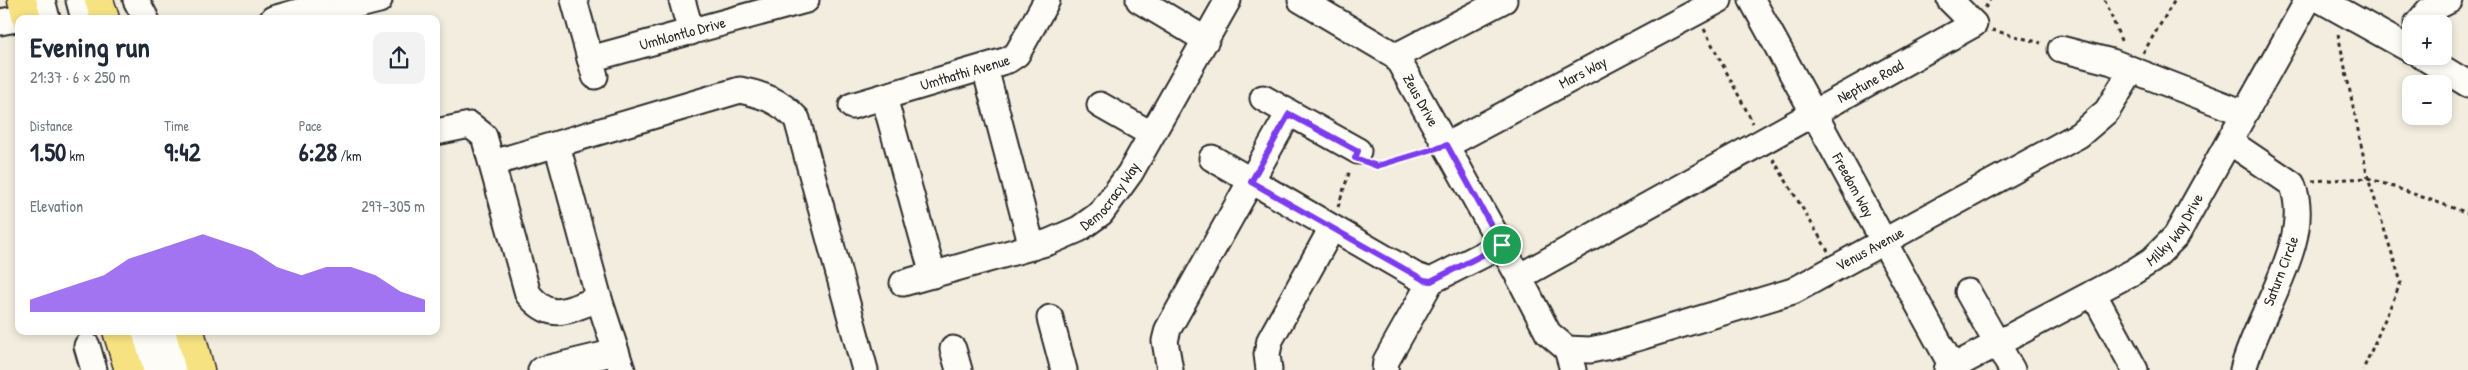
<!DOCTYPE html>
<meta charset="utf-8">
<style>
:root{--surface:#fff;--page:#f2f2f3;--text:#1f2937;--muted:#747a83;--accent:#7c3aed}
body{margin:0;font-family:"Patrick Hand",sans-serif;background:var(--page);color:var(--text);height:100vh;display:flex;flex-direction:column;font-size:19px;white-space:nowrap}
*{box-sizing:border-box;margin:0}
p{font-size:16px;color:var(--muted)}
.icon{flex:none;width:28px;height:28px;fill:none;stroke:currentColor;stroke-width:2;stroke-linecap:round;stroke-linejoin:round}
.map{position:relative;flex:1;overflow:hidden}
.panel{position:absolute;left:15px;top:15px;width:425px;height:320px;display:flex;flex-direction:column;background:var(--surface);border-radius:10px;box-shadow:0 2px 8px #0003}
.panel>*{flex:none}
.fabs{position:absolute;left:2402px;top:15px;display:grid;gap:10px}
.fabs a{display:grid;place-items:center;width:50px;height:50px;border-radius:10px;background:var(--surface);box-shadow:0 2px 8px #0003;font-size:25px}
.pin{position:absolute;display:grid;place-items:center;width:42px;height:42px;color:#fff;margin:-21px;border:2px solid #fff;border-radius:50%;box-shadow:0 1px 5px #0007}
.round{display:grid;place-items:center;flex:none;width:52px;height:52px;border-radius:10px;background:var(--page)}
.headline{display:flex;align-items:center;justify-content:space-between;height:85px;padding:0 15px}
h1{font-size:28px;font-weight:700;line-height:38px}
.metrics{display:grid;grid-template-columns:repeat(3,1fr);gap:8px;height:85px;padding:5px 15px}
.metrics div{display:grid;align-content:center}
.metrics b{font-size:25px;font-weight:700}
.metrics small{font-size:14px;font-weight:400}
.metrics p{font-size:14px}
.chart{height:140px;padding:10px 15px}
.chart p{display:flex;justify-content:space-between}
.chart svg{width:100%;height:90px;margin-top:5px;fill:var(--accent);opacity:.7}
.map>svg:first-child{display:block}
</style>
<div class="map">
<svg width="2468" height="370" viewBox="0 0 2468 370">
<rect width="100%" height="100%" fill="#f3eddf"/>
<filter id="ink" filterUnits="userSpaceOnUse"><feTurbulence type="fractalNoise" baseFrequency=".02" numOctaves="2"/><feDisplacementMap in="SourceGraphic" scale="10" xChannelSelector="R" yChannelSelector="G"/><feConvolveMatrix kernelMatrix="1 2 1 2 8 2 1 2 1" color-interpolation-filters="sRGB"/></filter>
<g filter="url(#ink)">
<g fill="none" stroke-linecap="round" stroke-linejoin="round">
<g stroke="#2b2b2b" stroke-width="29">
<g id="minor">
<polyline points="42,0 47,19"/>
<polyline points="79,0 84,19"/>
<polyline points="136,0 146,19"/>
<polyline points="574,0 595,76"/>
<polyline points="682,0 691,32"/>
<polyline points="1139,0 1206,40"/>
<path id="s1" d="M1301,0L1396,56L1519,277L1548,333L1567,349L1573,370"/>
<path id="s2" d="M1752,0L1954,370"/>
<polyline points="2321,0 2411,50"/>
<polyline points="273,19 319,6"/>
<polyline points="303,19 379,0"/>
<polyline points="0,22 27,17"/>
<polyline points="2417,24 2428,11 2450,0"/>
<polyline points="2061,49 2112,62 2244,113"/>
<polyline points="1396,56 1504,0"/>
<polyline points="2422,56 2468,84"/>
<path id="s3" d="M590,59L806,0"/>
<polyline points="985,68 1032,247"/>
<polyline points="884,97 933,275"/>
<polyline points="1263,98 1358,151"/>
<polyline points="1100,105 1151,134"/>
<path id="s4" d="M852,106L1008,60L1017,54L1047,0"/>
<path d="M436,132L470,125L484,136L528,294C553,324 567,309 599,299"/>
<path d="M2230,142L2292,184C2315,239 2257,314 2243,370"/>
<polyline points="557,145 599,299 622,370"/>
<path id="s5" d="M1447,145L1719,0"/>
<polyline points="1212,158 1416,276 1431,281"/>
<path d="M493,163L740,90C764,95 780,101 797,119L865,370"/>
<path id="s6" d="M1519,277L1974,24L1950,0"/>
<path id="s7" d="M903,283L1049,242L1079,229L1101,213L1130,173L1228,0"/>
<polyline points="1968,292 2012,370"/>
<polyline points="2093,293 2135,370"/>
<polyline points="1050,318 1064,370"/>
<polyline points="141,331 152,370"/>
<polyline points="163,331 174,370"/>
<polyline points="87,346 94,370"/>
<polyline points="953,349 959,370"/>
<path id="s8" d="M1567,349L1590,350L1610,346L1793,291L2079,135L2107,111L2132,70"/>
<polyline points="541,370 616,352"/>
<polyline points="1170,370 1165,341 1168,329 1289,113"/>
<polyline points="1269,370 1267,354 1270,340 1332,228"/>
<polyline points="1385,370 1386,361 1431,281 1502,245"/>
<path id="s9" d="M1947,370L2133,272L2152,260L2176,236L2308,0"/>
</g>
</g>
<g stroke="#2b2b2b" stroke-width="31">
<g id="major">
<polyline points="22,0 27,19"/>
<polyline points="99,0 105,19"/>
<polyline points="117,331 129,370"/>
<polyline points="190,331 200,370"/>
</g>
</g>
<g stroke="#2b2b2b" stroke-width="3" stroke-dasharray="4 4" stroke-linecap="butt">
<polyline points="2105,0 2122,43"/>
<polyline points="1985,8 1990,0"/>
<polyline points="1704,29 1753,123"/>
<polyline points="1992,30 2041,43"/>
<polyline points="2338,34 2368,178 2401,282 2363,370"/>
<polyline points="2143,53 2175,0"/>
<polyline points="1773,159 1828,251"/>
<polyline points="1371,164 1377,166 1427,151"/>
<polyline points="2312,181 2368,178 2468,213"/>
<polyline points="1338,207 1350,170"/>
</g>
<use href="#minor" stroke="#fdfcf7" stroke-width="25"/>
<use href="#major" stroke="#f7e281" stroke-width="28"/>
</g>
</g>
<g fill="none" stroke-linecap="round" stroke-linejoin="round" filter="url(#ink)">
<g stroke="#fff" stroke-width="10">
<polygon id="route" points="1289,114 1358,151 1355,158 1377,166 1447,145 1502,245 1431,281 1424,280 1251,182"/>
</g>
<use href="#route" stroke="#7c3aed" stroke-width="6"/>
</g>
<g text-anchor="middle" stroke-width="5" stroke-linejoin="round" paint-order="stroke">
<g font-size="15" fill="#2b2b2b" stroke="#fdfcf7">
<text dy="5" stroke="none"><textPath href="#s3" startOffset="96">Umhlontlo Drive</textPath></text>
<text dy="5" stroke="none"><textPath href="#s4" startOffset="118">Umthathi Avenue</textPath></text>
<text dy="5" stroke="none"><textPath href="#s5" startOffset="154">Mars Way</textPath></text>
<text dy="5" stroke="none"><textPath href="#s6" startOffset="402">Neptune Road</textPath></text>
<text dy="5" stroke="none"><textPath href="#s1" startOffset="161">Zeus Drive</textPath></text>
<text dy="5" stroke="none"><textPath href="#s2" startOffset="211">Freedom Way</textPath></text>
<text dy="5" stroke="none"><textPath href="#s7" startOffset="230">Democracy Way</textPath></text>
<text dy="5" stroke="none"><textPath href="#s9" startOffset="271">Milky Way Drive</textPath></text>
<text dy="5" stroke="none"><textPath href="#s8" startOffset="322">Venus Avenue</textPath></text>
<text transform="translate(2281 271) rotate(-69)" y="5">Saturn Circle</text>
</g>
</g>
</svg>
<div class="fabs">
<a>+</a>
<a>−</a>
</div>
<div class="pin" style="left:1502px;top:245px;background:#1e9e55"><svg class="icon" aria-label="arrive" viewBox="0 0 24 24"><path d="M6 21V4h12l-3 4 3 4H6"/></svg></div>
<section class="panel">
<div class="headline"><div><h1>Evening run</h1><p>21:37 · 6 × 250 m</p></div><a class="round"><svg class="icon" aria-label="share" viewBox="0 0 24 24"><path d="M12 15V3M7 8l5-5 5 5M5 13v7h14v-7"/></svg></a></div>
<div class="metrics">
<div><p>Distance</p><b>1.50<small> km</small></b></div>
<div><p>Time</p><b>9:42</b></div>
<div><p>Pace</p><b>6:28<small> /km</small></b></div>
</div>
<div class="chart"><p><span>Elevation</span>297–305 m</p>
<svg viewBox="0 0 160 44" preserveAspectRatio="none"><path d="M0 44V38L10 34L20 30L30 26L40 18L50 14L60 10L70 6L80 10L90 14L100 22L110 26L120 22L130 22L140 26L150 34L160 38V44z"/></svg>
</div>
</section>
</div>
